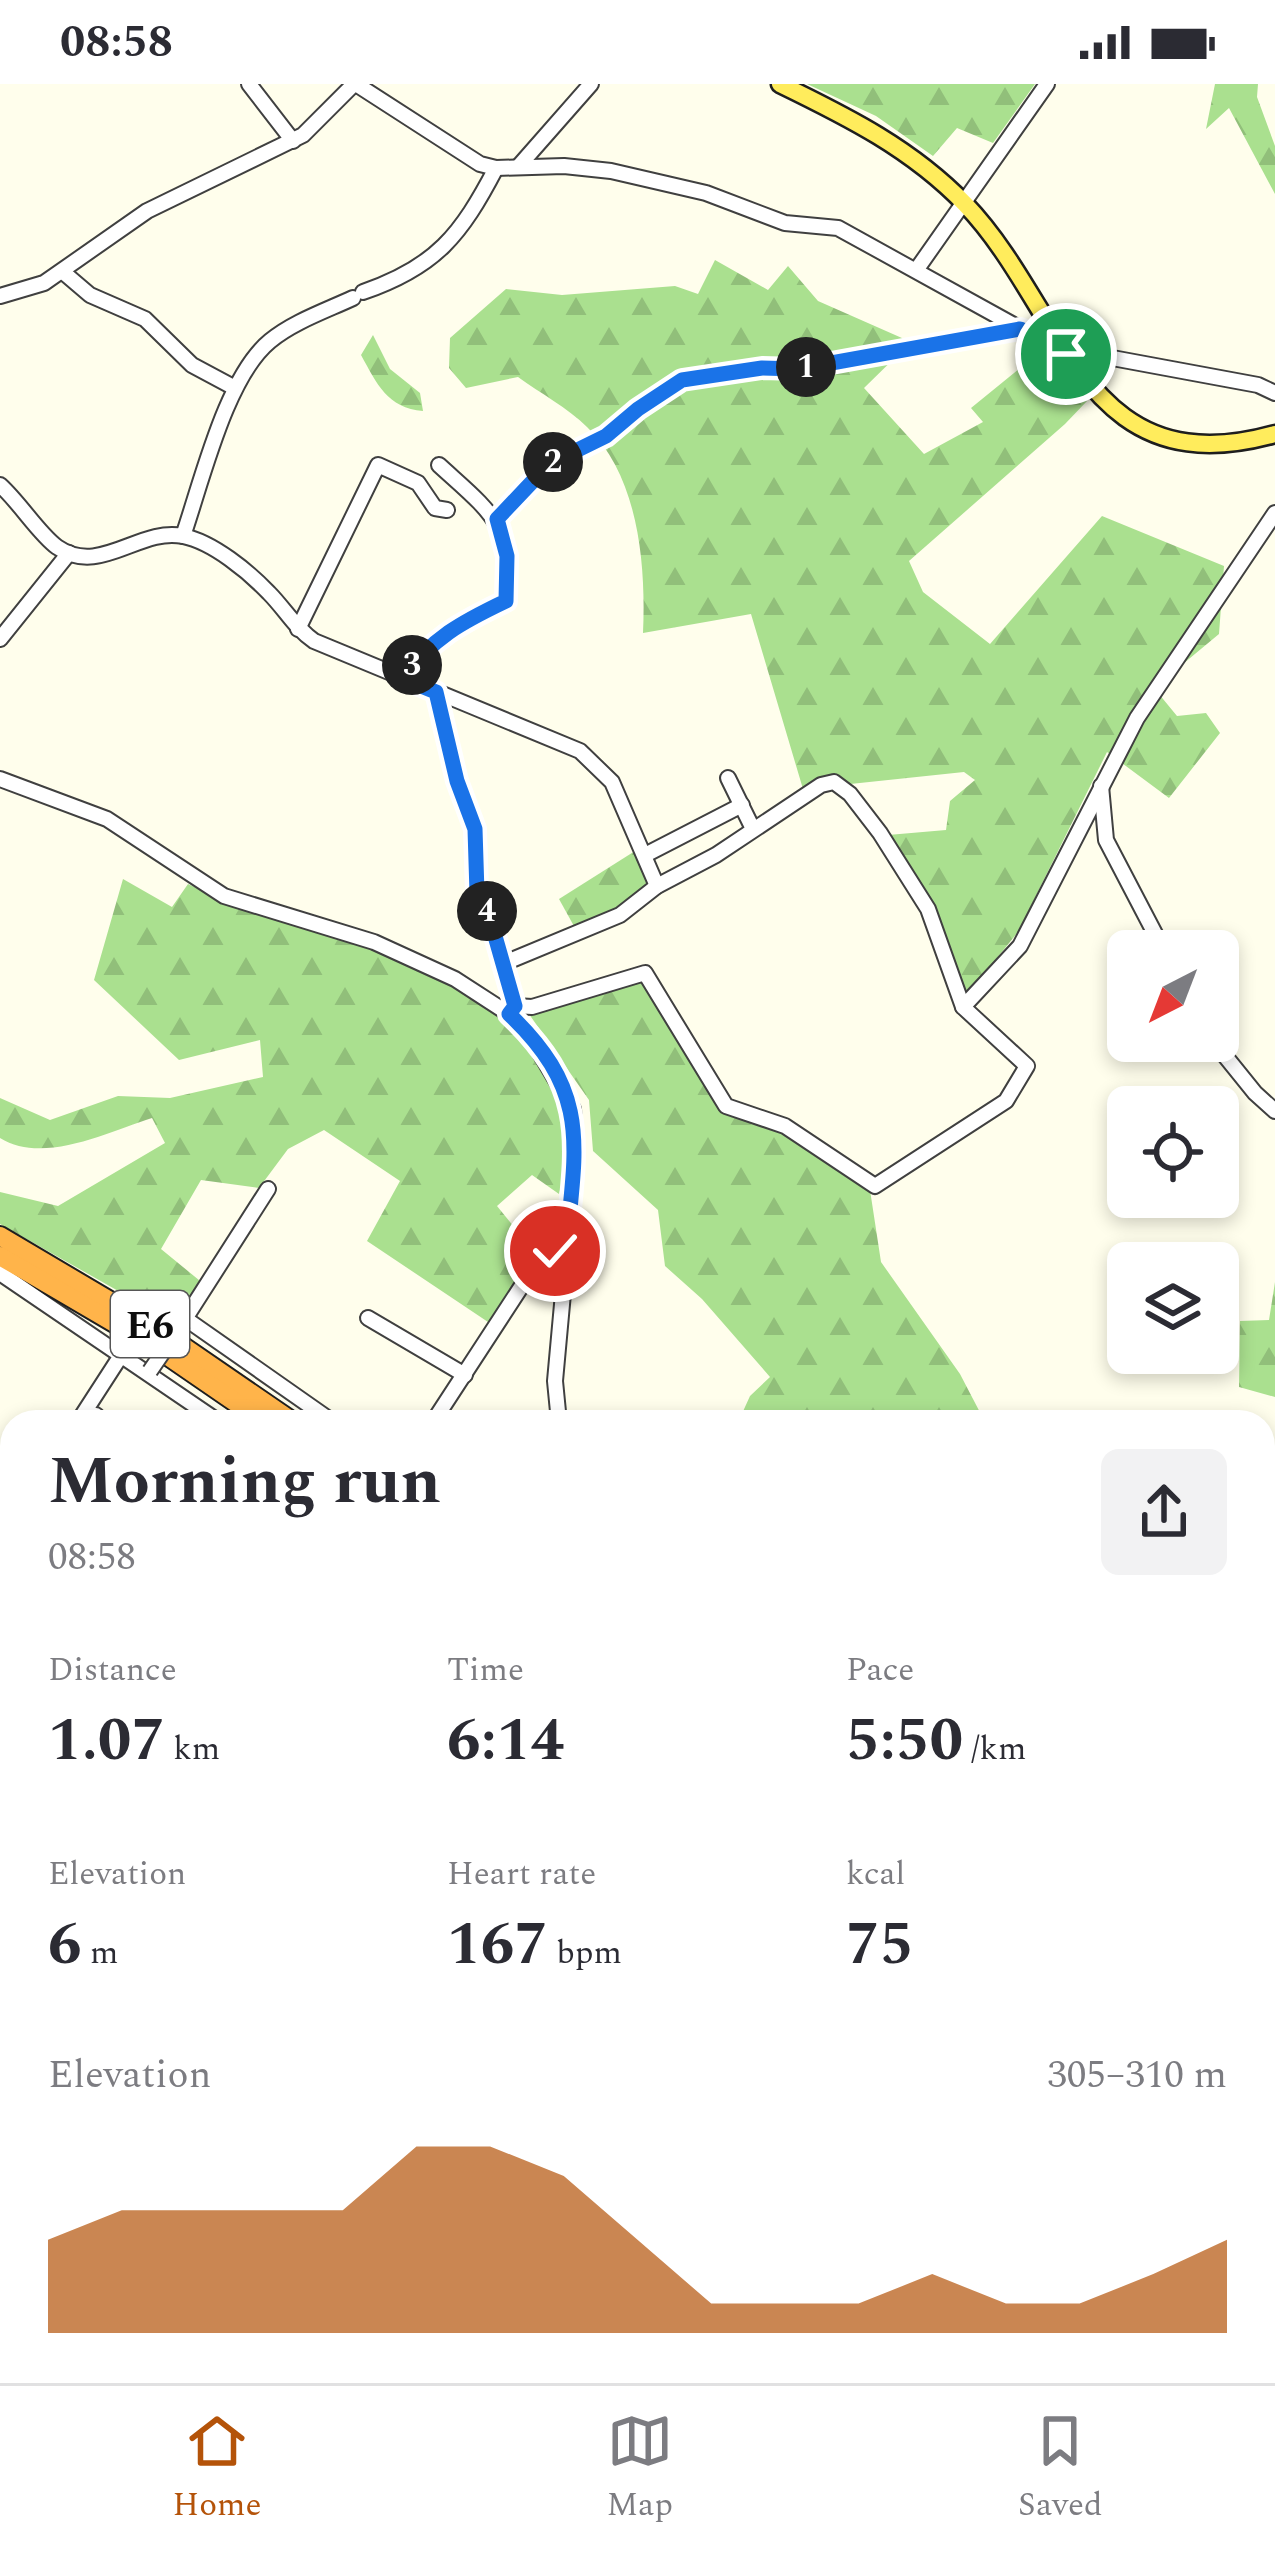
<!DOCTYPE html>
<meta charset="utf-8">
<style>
:root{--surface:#fff;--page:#f2f2f3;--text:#2b2b33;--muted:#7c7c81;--line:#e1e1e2;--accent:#b45309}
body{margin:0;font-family:Spectral,serif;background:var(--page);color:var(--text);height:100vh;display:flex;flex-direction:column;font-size:45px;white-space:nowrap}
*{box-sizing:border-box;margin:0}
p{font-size:39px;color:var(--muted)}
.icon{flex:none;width:66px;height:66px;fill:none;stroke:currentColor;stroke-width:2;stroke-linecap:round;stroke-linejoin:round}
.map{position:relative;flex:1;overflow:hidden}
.side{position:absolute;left:0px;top:1326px;width:1275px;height:975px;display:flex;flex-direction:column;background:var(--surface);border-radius:36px 36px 0 0;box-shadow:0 6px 18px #0003}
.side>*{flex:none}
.needle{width:78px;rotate:222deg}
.tools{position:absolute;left:1107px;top:846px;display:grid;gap:24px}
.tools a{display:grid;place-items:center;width:132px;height:132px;border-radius:18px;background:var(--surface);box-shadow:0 6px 18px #0003;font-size:60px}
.pin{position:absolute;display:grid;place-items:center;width:102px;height:102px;color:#fff;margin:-51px;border:6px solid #fff;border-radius:50%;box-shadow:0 3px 12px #0007}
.km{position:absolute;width:60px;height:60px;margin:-30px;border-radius:50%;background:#222;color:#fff;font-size:33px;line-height:60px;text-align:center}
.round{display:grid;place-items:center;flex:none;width:126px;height:126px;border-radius:18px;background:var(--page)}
.overview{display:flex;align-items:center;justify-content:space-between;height:204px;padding:0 48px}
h1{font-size:66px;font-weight:700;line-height:90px}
.figures{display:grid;grid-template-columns:repeat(3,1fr);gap:18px;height:204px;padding:12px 48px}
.figures div{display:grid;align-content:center}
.figures b{font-size:60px;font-weight:700}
.figures small{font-size:33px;font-weight:400}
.figures p{font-size:33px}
.chart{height:336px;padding:24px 48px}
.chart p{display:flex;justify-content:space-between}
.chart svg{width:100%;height:216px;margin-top:12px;fill:var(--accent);opacity:.7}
.status{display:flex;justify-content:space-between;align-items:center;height:84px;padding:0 60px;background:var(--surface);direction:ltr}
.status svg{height:33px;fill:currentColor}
.tab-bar{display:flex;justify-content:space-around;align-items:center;height:168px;border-top:3px solid var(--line);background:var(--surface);font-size:33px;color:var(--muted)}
.tab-bar a{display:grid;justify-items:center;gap:6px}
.tab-bar .on{color:var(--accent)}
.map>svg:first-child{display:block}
</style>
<div class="status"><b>08:58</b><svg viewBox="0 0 49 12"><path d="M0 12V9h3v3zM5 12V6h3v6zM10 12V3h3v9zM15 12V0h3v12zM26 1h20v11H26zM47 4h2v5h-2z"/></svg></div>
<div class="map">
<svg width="1275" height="2299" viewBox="0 0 1275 2299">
<defs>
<pattern id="forest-firs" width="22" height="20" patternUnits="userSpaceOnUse" patternTransform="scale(3)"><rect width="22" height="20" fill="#aae08f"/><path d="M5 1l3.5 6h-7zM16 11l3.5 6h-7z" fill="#91bf7a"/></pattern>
</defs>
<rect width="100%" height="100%" fill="#fffeec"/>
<g fill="url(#forest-firs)">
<polygon points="807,0 1035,0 993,59 957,44 933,72 876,32"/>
<polygon points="1215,0 1258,0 1257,13 1275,62 1275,110 1229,24 1206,45"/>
<path d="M715,176L768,206L788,182L818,217L911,258L864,304L924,370L983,338L971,324L1047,262L1087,317L1065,340L909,477L923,508L990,560L1102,432L1224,482L1219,550L1154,604L1177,632L1206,629L1220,649L1169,714L1107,668L1018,848L971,906L961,907L888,751L946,746L950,717L975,696L964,688L803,705L751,530L643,549C646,481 639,393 587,343C568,324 540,309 518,293L466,304L449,284L450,254L506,205L562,211L675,202L698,210Z"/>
<path d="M373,251L390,285L420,309L423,327C387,324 377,300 361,271Z"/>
<polygon points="635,767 647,801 617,827 575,844 559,815"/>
<path d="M123,795L172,823L188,800C304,857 466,861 542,979C551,993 563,1012 566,1028C573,1056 566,1084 559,1110L532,1091L497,1122L540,1175L491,1240L367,1157L400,1097L324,1046L288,1065L259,1104L201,1096L161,1165L205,1201L173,1238L0,1140V1108L58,1122L165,1059L152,1034C108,1048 43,1081 0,1054V1014L50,1036L118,1012L170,1014L263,993L260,956L179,976L94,896Z"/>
<polygon points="640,896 722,1025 785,1049 870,1106 881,1178 960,1290 985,1338 743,1338 740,1334 750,1312 770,1293 702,1215 665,1182 658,1126 593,1067 589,1016 529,930"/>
<polygon points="1275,1198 1275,1313 1239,1303 1240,1237 1269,1236"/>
<polygon points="0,2101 12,2109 12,2289 40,2289 40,2299 0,2299"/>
<polygon points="1263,2241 1275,2264 1275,2299 911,2299 904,2289 1263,2289"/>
</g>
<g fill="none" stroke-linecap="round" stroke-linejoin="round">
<g stroke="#404040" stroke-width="18">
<g id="minor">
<polyline points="249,0 293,57"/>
<polyline points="356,0 480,80 496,84 564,82 611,87 706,109 785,139 838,144 1030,250 1053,248"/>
<polyline points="518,83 591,0"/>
<polyline points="917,185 1047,0"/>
<polyline points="63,188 90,211 145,235 192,281 235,304"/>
<path d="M363,208C436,183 461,151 496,84"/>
<polyline points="0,212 44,199 147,127 303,51 354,0"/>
<polyline points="1066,270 1080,268 1258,301 1275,309"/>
<path d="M0,401C20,419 39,450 57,463C100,493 139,443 183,452C213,458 249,488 269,509C285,525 295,544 314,557L580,667L612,698L657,802"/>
<polyline points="497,435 549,380 606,352 638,325 682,296 762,284 798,285 1020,245"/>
<path d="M183,452C202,397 226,293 270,257C293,238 325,227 353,214"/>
<polyline points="298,545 378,381 418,399 435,424 447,426"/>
<polyline points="0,555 69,469"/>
<path d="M404,595C429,555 464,537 505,517C520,445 486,424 439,381"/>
<polyline points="436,608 457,697 475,745 477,809 489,831 515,922 513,925"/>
<polyline points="728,694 753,745"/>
<polyline points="0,695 107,735 224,812 374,858 455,895 509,930 527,947 573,1025 576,1067 555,1297 559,1338"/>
<polyline points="1101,702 1106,756 1164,867"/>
<polyline points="645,771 742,721"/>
<polyline points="502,880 620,831 657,802 716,771 821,701 834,698 850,710 880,749 928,825 963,923 1027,982 1006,1017 875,1102 785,1042 726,1022 645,889 532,923 515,922"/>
<polyline points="963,923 1020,862 1137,634 1275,429"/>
<polyline points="1213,957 1255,1009 1275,1027"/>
<polyline points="0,1189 219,1338"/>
<polyline points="368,1234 465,1291"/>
<polyline points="186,1235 333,1338"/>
<polyline points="183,1238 268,1105"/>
<polyline points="82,1333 96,1331 103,1338"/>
<polyline points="78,1338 120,1273"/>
<polyline points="433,1338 538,1177 566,1163"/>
<polyline points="0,1381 12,1378"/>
<polyline points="0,1523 12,1528"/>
<polyline points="1263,1849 1275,1866"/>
<polyline points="0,1903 12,1917"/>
<polyline points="1263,2126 1275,2141"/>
<polyline points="1263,2143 1275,2158"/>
<polyline points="1263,2255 1275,2250"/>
<polyline points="482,2289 489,2299"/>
<polyline points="281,2299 290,2289"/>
<polyline points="1238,2299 1243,2289"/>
</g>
</g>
<g stroke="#1e1e1e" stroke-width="21">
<path id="major" d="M780,0C848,33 912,65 965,120C1066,225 1082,404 1275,350"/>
</g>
<g stroke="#1e1e1e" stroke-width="22">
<g id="highway">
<polyline points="0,1152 159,1246 293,1338"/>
<polyline points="0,1172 152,1261 264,1338"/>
<polyline points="1263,1886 1275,1891"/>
<polyline points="1263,1907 1275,1911"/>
<polyline points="1263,1925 1275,1929"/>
</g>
</g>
<use href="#minor" stroke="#fff" stroke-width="14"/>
<use href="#major" stroke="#ffec5c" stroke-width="16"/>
<use href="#highway" stroke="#ffb44a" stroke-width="18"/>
<g stroke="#404040" stroke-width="18" stroke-linecap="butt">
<polyline id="minor-bridge" points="150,1287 183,1239"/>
</g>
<use href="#minor-bridge" stroke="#fff" stroke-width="14"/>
</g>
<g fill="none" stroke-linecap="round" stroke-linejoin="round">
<g stroke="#fff" stroke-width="24">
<path id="route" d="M555,1167L566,1163C576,1061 591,1008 509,930L515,922L489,831L477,809L475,745L457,697L436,608L404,595C429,555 464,537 506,517L507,472L497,435L549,380L606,352L638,325L682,296L762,284L798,285L1020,245L1034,251L1053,248L1066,270"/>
</g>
<use href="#route" stroke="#1a73e8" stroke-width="15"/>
</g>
<g text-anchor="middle" stroke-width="12" stroke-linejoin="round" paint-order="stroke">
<rect fill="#fff" stroke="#565656" stroke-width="3" x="111" y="1207" width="78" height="66" rx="9"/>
<g font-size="39" font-weight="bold" fill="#0d0d0d">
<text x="150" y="1254">E6</text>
</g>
</g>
</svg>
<div class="tools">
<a><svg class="needle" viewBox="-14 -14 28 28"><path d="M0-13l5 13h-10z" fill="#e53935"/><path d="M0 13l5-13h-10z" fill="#7c7c81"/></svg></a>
<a><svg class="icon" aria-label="locate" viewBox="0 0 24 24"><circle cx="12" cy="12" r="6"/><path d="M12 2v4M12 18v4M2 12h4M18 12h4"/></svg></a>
<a><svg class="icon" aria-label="layers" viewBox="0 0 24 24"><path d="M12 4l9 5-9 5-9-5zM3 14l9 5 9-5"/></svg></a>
</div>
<div class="pin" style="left:1066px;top:270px;background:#1e9e55"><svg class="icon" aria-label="arrive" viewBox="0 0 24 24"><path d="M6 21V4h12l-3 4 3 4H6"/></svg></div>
<div class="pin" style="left:555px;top:1167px;background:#d93025"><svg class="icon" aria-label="check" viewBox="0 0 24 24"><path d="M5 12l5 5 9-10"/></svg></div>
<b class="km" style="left:806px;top:283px">1</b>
<b class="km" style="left:553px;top:378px">2</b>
<b class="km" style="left:412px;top:581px">3</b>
<b class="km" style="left:487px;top:827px">4</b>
<section class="side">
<div class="overview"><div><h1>Morning run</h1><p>08:58</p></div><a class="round"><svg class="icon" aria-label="share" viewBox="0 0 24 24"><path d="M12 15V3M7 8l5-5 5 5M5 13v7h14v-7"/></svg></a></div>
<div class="figures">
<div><p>Distance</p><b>1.07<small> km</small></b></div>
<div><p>Time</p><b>6:14</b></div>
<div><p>Pace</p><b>5:50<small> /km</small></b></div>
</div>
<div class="figures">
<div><p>Elevation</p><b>6<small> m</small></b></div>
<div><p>Heart rate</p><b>167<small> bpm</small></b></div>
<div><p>kcal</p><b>75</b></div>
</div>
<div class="chart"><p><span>Elevation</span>305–310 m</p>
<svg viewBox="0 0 160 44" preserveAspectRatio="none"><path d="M0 44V25L10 19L20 19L30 19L40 19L50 6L60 6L70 12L80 25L90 38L100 38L110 38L120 32L130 38L140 38L150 32L160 25V44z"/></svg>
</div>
</section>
</div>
<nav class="tab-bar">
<a class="on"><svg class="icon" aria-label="home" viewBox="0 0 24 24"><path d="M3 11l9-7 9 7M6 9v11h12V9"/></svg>Home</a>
<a><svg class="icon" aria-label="map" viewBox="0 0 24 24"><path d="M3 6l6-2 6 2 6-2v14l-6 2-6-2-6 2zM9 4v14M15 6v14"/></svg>Map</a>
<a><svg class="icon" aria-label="saved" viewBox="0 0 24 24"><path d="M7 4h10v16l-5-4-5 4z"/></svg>Saved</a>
</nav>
